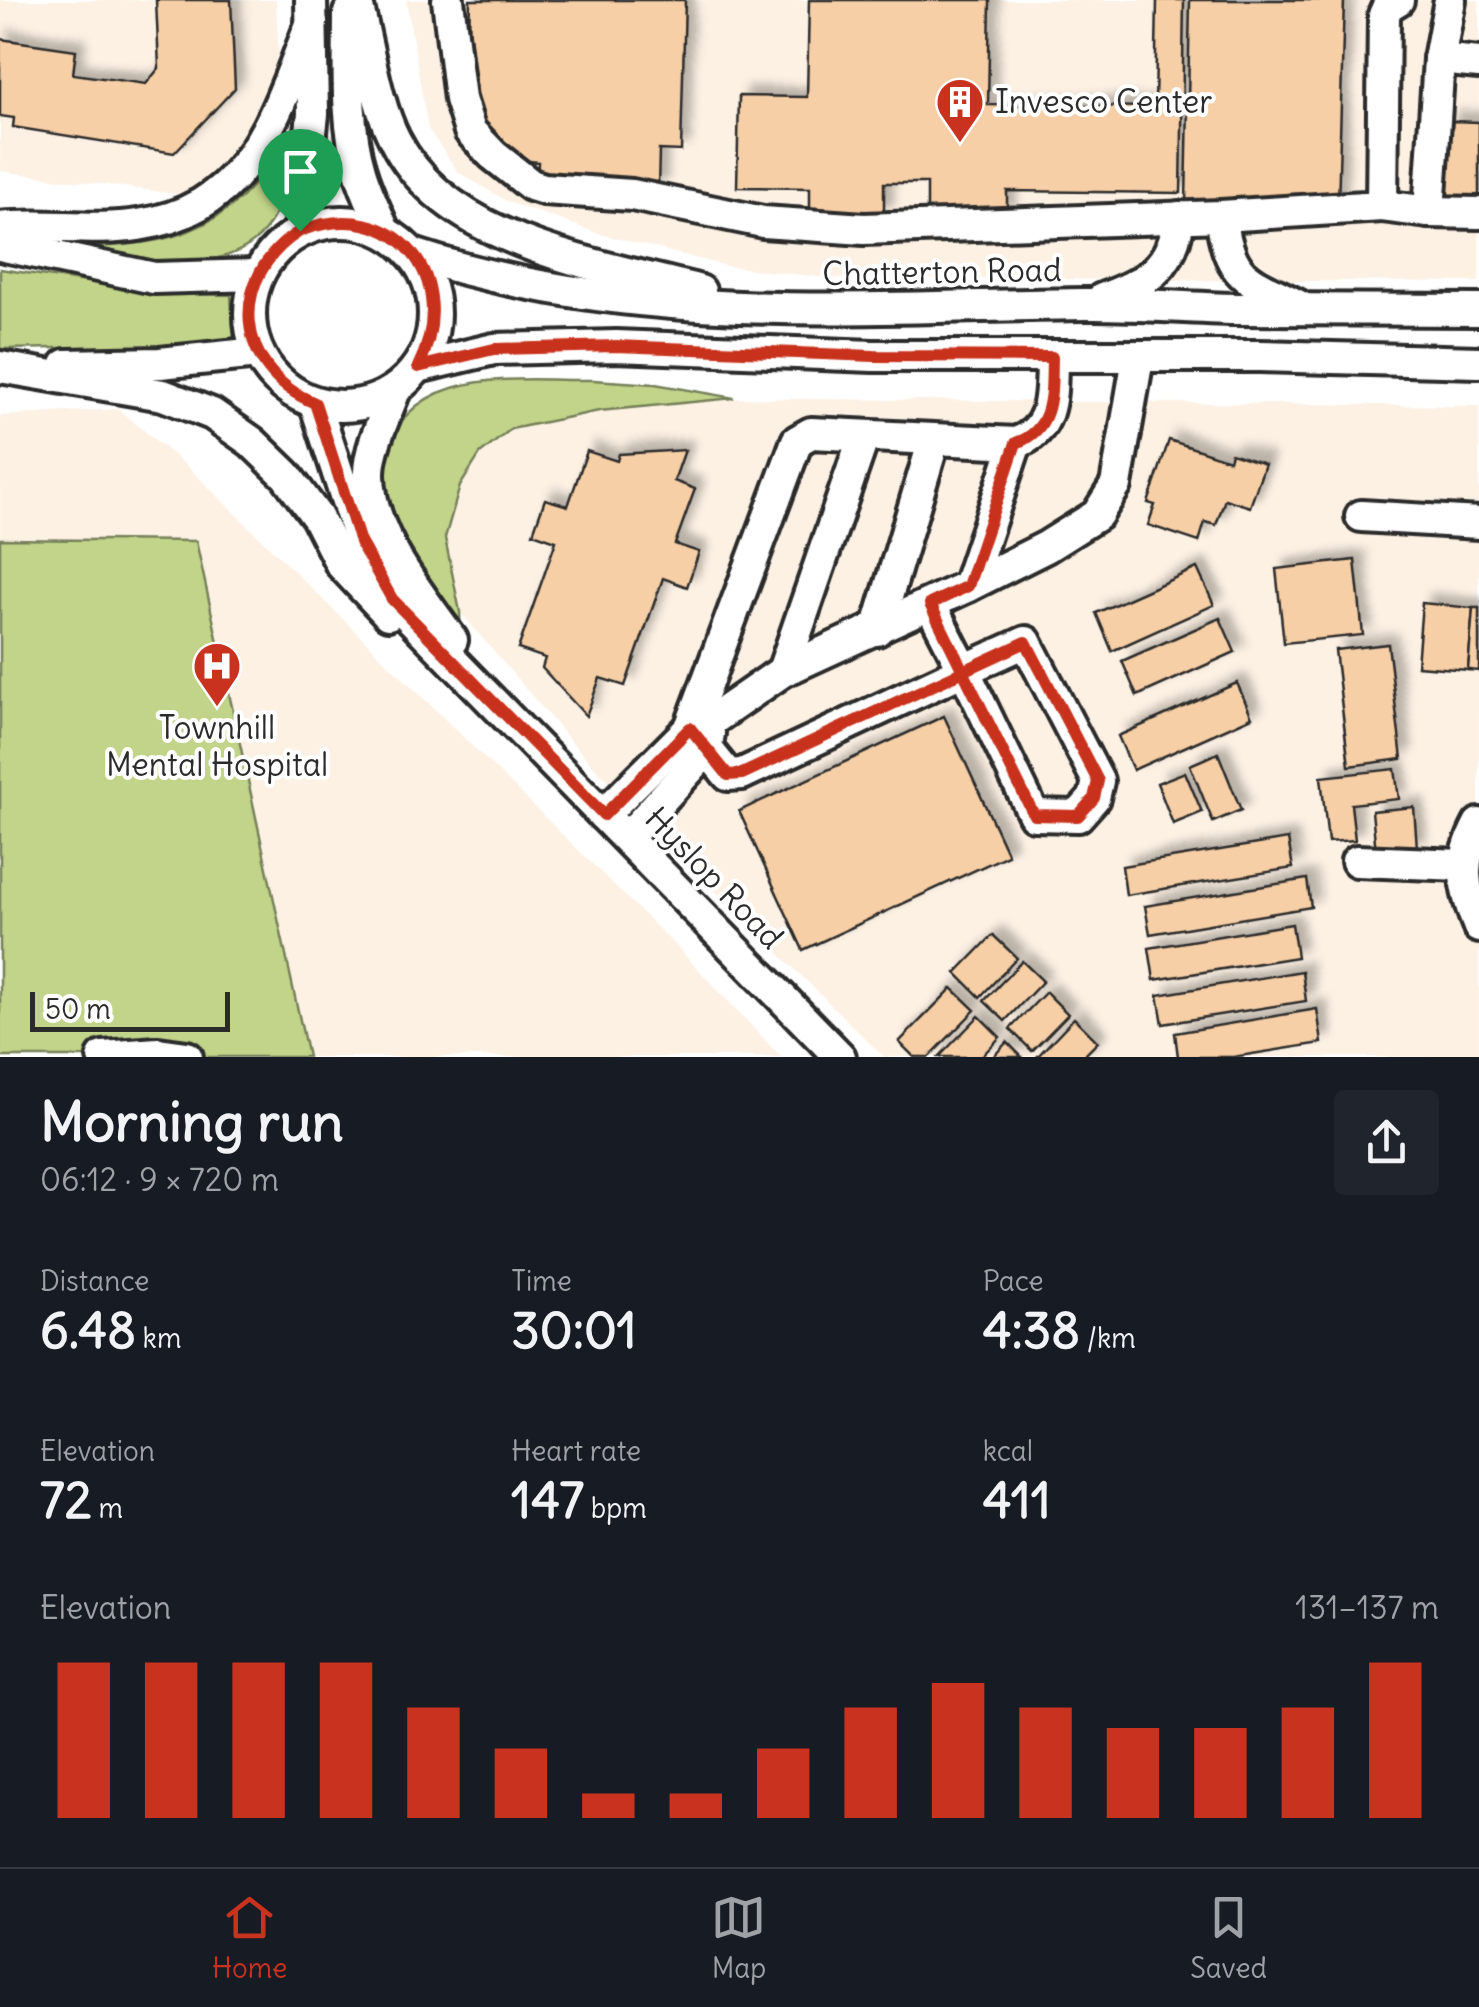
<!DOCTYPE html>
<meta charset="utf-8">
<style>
:root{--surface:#171b24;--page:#20242c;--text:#f1f3f6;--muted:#9ea1a6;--line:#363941;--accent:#c8321e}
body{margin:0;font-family:Delius,sans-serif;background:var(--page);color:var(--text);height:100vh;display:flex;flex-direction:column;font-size:38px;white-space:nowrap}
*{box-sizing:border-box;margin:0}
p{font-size:32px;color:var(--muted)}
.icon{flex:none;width:55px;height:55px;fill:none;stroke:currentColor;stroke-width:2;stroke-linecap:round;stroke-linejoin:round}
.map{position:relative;height:1057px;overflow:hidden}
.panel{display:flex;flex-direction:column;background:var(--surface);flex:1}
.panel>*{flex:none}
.scale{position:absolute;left:30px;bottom:25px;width:200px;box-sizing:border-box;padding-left:10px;border:5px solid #2b2b2b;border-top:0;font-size:28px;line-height:35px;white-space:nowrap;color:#2b2b2b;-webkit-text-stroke:8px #fff;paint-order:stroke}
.pin{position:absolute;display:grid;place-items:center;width:85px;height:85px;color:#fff;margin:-102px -42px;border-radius:50% 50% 50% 0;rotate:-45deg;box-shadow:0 0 10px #0007}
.pin .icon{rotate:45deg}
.round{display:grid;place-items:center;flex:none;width:105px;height:105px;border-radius:10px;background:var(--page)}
.summary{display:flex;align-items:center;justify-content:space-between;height:170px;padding:0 40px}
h1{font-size:55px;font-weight:800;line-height:75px}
.figures{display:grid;grid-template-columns:repeat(3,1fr);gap:15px;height:170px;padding:10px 40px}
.figures div{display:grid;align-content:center}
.figures b{font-size:50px;font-weight:800}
.figures small{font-size:28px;font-weight:400}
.figures p{font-size:28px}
.chart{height:280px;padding:20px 40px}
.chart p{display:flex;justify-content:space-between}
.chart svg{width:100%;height:180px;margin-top:10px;stroke:var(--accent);stroke-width:6}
.menu{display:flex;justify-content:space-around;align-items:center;height:140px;border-top:2px solid var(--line);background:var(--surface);font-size:28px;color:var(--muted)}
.menu a{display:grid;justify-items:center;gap:5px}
.menu .selected{color:var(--accent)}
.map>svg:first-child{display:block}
</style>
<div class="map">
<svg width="1479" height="1057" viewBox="0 0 1479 1057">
<defs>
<filter id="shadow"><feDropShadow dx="9" dy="-9" stdDeviation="5" flood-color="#0004"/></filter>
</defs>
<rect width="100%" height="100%" fill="#fff"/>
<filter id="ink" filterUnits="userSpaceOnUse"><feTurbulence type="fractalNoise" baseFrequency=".01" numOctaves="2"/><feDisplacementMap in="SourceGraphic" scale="20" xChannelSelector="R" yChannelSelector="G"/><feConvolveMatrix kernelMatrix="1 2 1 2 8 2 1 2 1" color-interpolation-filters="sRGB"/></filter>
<g filter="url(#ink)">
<g fill="#fdf1e4">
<polygon points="0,0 276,0 279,66 269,103 242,153 199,189 184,195 0,171"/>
<polygon points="406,0 1479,0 1479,282 825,278 726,266 600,234 508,202 458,172 428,129"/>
<polygon points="734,398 1479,406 1479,1057 884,1057 651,828 567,737 460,612 445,538 460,486 480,454 511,429 599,411"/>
<polygon points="118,409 190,469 677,947 781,1057 0,1057 0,416"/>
</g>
<g fill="#c1d489" stroke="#76805a" stroke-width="2.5">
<path d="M286,136C295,304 159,260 47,246C156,250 232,240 286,136Z"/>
<polygon points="0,269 159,293 231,295 234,345 0,349"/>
<path d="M593,380L655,384L734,398L599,411L511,429L480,454L460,486L445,538L460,612L461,637C439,606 407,568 391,535C381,516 380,480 384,460C406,363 518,381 593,380Z"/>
<polygon points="0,539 196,541 308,1057 0,1057"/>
</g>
<g fill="#f7cfa6" stroke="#2b2b2b" stroke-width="2.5" filter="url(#shadow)">
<polygon points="156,0 231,0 235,88 174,153 13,127 14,118 0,116 0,39 76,50 73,74 146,84 159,68"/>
<polygon points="470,0 685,0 681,151 659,150 658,189 537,186 538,162 518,160 467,107"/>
<polygon points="809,0 990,0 988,105 1155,107 1157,0 1184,0 1181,193 1007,191 1007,214 927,213 927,183 884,183 884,214 810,213 810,188 737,187 739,96 807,97"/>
<polygon points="1190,0 1344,0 1338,206 1186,203"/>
<polygon points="1449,121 1479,122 1479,204 1446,203"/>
<polygon points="1169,440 1229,460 1231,453 1265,464 1250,507 1225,499 1216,525 1205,522 1199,542 1148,525 1155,505 1148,503"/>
<polygon points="685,450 674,481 695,489 675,544 699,552 687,587 663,578 625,686 600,678 586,716 542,668 545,658 518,649 556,541 533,533 545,499 568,506 587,451 617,461 619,454"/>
<polygon points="1355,560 1363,635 1284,643 1276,569"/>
<polygon points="1197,568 1214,605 1112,651 1096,613"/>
<polygon points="1422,603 1473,608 1468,670 1417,666"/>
<polygon points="1473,608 1479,608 1479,671 1468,670"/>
<polygon points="1220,618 1235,652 1137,696 1122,661"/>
<polygon points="1388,644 1402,759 1349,766 1335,650"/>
<polygon points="1237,683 1252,717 1133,770 1118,736"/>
<polygon points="944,716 1008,855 803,950 739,811"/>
<polygon points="1218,753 1241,810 1213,822 1190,765"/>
<polygon points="1395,769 1399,799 1351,804 1355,840 1328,842 1321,777"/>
<polygon points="1185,772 1202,812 1173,824 1157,783"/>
<polygon points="1414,807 1417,848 1376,852 1372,811"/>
<polygon points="1288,839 1293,868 1126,895 1122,866"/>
<polygon points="1307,879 1311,907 1150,934 1145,906"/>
<polygon points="1292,924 1297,957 1154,980 1149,948"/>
<polygon points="993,935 1017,958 980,997 956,973"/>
<polygon points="1022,961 1043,981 1005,1021 984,1001"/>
<polygon points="1302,971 1306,1001 1163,1024 1158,995"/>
<polygon points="952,988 975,1010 929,1057 914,1057 899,1042"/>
<polygon points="1046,992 1068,1014 1032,1051 1010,1029"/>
<polygon points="1317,1009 1322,1043 1233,1057 1178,1057 1175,1033"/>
<polygon points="979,1016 1000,1037 981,1057 939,1057"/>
<polygon points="1074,1018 1098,1042 1083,1057 1037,1057"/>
<polygon points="1007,1042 1022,1057 993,1057"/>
</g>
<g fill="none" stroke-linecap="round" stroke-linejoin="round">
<g stroke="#2b2b2b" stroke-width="38">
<g id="minor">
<path d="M356,0C368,43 375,102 395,140C447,244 599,264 700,291"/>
<polyline points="448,0 460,99 470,131 493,155 531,185 544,189 632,195 763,222 864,229 1221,216 1382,206 1384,15 1388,6 1398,0"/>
<path d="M349,13C349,65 345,121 360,171C366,192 376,211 384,231"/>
<polyline points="1439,59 1479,63"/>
<polyline points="1382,206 1429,212 1439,59 1450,0"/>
<polyline points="1429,212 1479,213"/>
<path d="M1221,216C1230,281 1247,279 1301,307"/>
<circle cx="342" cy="314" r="92"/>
<path d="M0,228C46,223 92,232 138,225C252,209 275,113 312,22"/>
<polyline points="300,231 313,114 311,0"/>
<polyline points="0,245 154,278 257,275"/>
<path d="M413,254C633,326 857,307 1084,304C1134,303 1185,308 1236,309C1317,310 1398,309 1479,310"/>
<path d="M1102,299C1146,283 1173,268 1179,217"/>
<polyline points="66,365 160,363 258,353"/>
<polyline points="0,367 163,395 212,414 252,442 286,475 317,517 341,564 388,614"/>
<polyline points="418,367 494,349 616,346 873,356 1260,356 1479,362"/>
<path d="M395,390C386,415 370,445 369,472C368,533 419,593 452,640"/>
<polyline points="315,403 360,541 392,599 840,1057"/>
<polyline points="1361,516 1479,523"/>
<polyline points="968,586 1016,443"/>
<path d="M930,604L964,670L742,774L728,775L690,728L797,441L811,433L1016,443C1055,429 1051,392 1052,357"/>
<polyline points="877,630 934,440"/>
<polygon points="1026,642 1098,781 1094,798 1078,816 1034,815 964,670"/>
<polyline points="783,671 864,436"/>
<polyline points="603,815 690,728 711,721 783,671 968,586 1046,547 1097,515 1116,485 1138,358"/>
<path d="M1479,824C1458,863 1463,888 1479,927"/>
<polyline points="627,838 706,751 709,733"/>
<polyline points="1357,861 1463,865"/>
<polyline points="103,1057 158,1053 187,1057"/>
</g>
</g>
<use href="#minor" stroke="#fff" stroke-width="30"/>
</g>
</g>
<g fill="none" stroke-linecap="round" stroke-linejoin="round" filter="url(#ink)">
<g stroke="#fff" stroke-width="20">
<path id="route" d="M300,231C227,277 234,370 315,403L360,542L392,599L604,815L690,728L728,775L742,774L1026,642L1098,781L1094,798L1078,816L1034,815L930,604L968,586L1016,443C1055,429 1051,392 1052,357L874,356L616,346L494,349L418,367C462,279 396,194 300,231"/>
</g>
<use href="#route" stroke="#c8321e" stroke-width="12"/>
</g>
<defs>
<g id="building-pin" transform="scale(2.5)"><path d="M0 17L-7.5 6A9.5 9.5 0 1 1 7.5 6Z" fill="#c8321e" stroke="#fff"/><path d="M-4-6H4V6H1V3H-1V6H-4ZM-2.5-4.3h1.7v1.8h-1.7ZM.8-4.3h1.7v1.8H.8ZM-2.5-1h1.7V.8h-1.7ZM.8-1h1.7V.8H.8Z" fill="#fff"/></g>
<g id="hospital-pin" transform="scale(2.5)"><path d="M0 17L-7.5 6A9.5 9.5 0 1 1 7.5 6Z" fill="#c8321e" stroke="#fff"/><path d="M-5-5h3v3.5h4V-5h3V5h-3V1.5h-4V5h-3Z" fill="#fff"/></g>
</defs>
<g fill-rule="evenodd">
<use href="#building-pin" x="960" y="102"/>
<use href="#hospital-pin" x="217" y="666"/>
</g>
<g text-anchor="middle" stroke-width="8" stroke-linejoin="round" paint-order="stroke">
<g font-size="32" fill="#2b2b2b" stroke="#fff" text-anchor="start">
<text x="995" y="113">Invesco Center</text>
<text x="217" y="739" text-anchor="middle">Townhill<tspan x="217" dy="37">Mental Hospital</tspan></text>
</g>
<g font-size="32" fill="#2b2b2b" stroke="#fff">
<text transform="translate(942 272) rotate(-1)" y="11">Chatterton Road</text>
<text transform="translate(714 878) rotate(46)" y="11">Hyslop Road</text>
</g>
</g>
</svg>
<div class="scale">50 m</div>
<div class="pin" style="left:300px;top:231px;background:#1e9e55"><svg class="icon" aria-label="arrive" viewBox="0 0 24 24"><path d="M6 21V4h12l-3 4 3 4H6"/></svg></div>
</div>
<section class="panel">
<div class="summary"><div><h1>Morning run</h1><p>06:12 · 9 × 720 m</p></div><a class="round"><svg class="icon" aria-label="share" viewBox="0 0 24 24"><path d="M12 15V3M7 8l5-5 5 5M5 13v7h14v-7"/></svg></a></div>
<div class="figures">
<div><p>Distance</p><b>6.48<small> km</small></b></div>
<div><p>Time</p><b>30:01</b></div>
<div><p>Pace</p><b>4:38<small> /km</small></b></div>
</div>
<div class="figures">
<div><p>Elevation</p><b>72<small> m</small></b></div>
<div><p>Heart rate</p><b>147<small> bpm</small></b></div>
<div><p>kcal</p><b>411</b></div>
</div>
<div class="chart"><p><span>Elevation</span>131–137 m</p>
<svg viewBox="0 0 160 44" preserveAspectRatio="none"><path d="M5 44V6M15 44V6M25 44V6M35 44V6M45 44V17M55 44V27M65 44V38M75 44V38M85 44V27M95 44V17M105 44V11M115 44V17M125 44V22M135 44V22M145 44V17M155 44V6"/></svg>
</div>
</section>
<nav class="menu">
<a class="selected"><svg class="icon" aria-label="home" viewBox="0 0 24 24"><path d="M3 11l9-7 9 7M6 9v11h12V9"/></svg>Home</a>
<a><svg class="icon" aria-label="map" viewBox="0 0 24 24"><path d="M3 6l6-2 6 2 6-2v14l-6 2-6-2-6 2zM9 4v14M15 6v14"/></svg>Map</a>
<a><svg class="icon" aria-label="saved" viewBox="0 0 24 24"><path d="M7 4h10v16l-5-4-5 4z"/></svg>Saved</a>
</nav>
